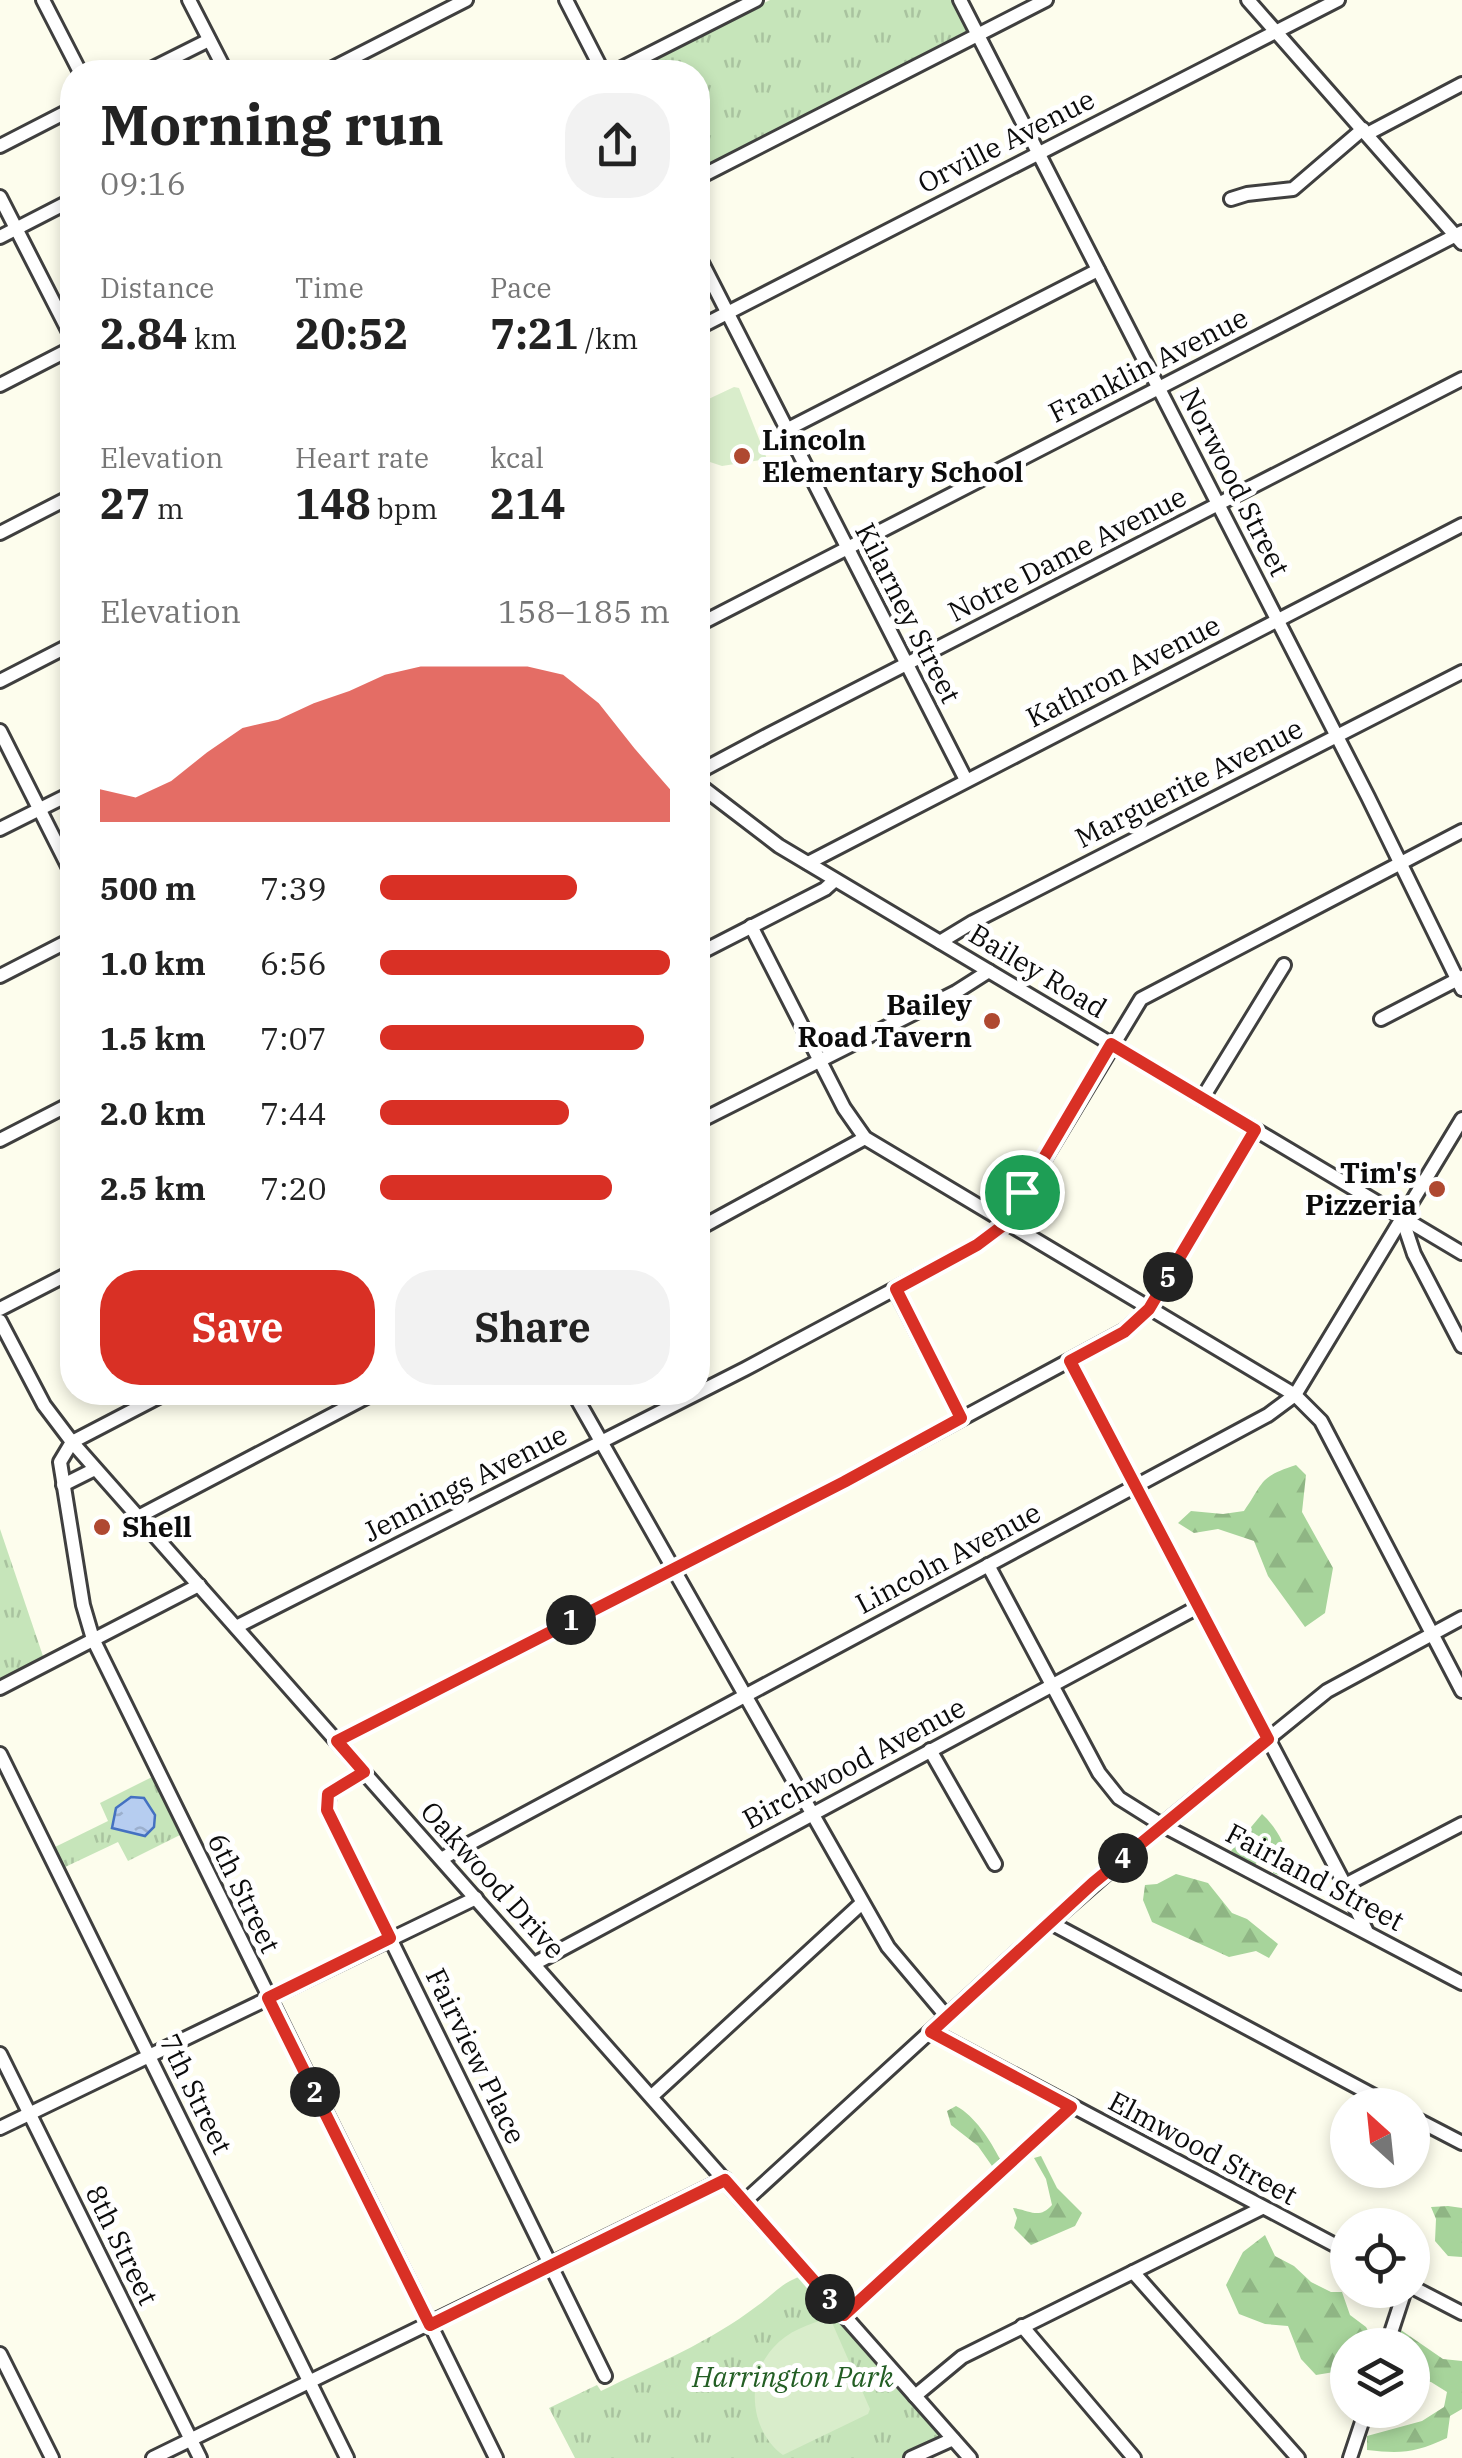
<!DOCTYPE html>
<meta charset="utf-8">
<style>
:root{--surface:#fff;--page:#f2f2f2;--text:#222;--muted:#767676;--accent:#d93025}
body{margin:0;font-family:"IBM Plex Serif",serif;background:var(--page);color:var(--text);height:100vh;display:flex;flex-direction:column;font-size:38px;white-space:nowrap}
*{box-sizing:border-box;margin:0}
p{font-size:32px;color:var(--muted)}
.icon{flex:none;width:55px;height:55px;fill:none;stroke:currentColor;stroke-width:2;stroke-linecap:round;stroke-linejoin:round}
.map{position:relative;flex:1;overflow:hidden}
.drawer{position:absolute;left:60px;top:60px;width:650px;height:1345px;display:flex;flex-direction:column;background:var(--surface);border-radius:40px;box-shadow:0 5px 15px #0003}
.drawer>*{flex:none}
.needle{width:65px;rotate:333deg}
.fabs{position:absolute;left:1330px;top:2088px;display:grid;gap:20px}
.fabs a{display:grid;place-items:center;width:100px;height:100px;border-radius:50%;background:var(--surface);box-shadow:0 5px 15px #0003;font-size:50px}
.pin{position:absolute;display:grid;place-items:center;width:85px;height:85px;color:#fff;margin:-42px;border:5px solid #fff;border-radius:50%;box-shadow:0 2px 10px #0007}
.km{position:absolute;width:50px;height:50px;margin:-25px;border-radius:50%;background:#222;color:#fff;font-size:28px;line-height:50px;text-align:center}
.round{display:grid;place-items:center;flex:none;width:105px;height:105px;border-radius:40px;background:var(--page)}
.head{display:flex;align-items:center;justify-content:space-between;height:170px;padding:0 40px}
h1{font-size:55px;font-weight:700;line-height:75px}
.metrics{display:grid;grid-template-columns:repeat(3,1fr);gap:15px;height:170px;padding:10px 40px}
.metrics div{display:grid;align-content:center}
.metrics b{font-size:42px;font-weight:700}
.metrics small{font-size:28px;font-weight:400}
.metrics p{font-size:28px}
.chart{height:280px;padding:20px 40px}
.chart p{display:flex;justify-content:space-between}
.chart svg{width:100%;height:180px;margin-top:10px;fill:var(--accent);opacity:.7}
.button{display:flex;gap:20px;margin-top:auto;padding:20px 40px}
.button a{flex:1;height:115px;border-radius:40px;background:var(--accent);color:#fff;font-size:40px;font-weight:700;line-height:115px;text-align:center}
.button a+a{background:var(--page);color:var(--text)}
ul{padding:0 40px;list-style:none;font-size:32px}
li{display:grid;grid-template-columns:160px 120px 1fr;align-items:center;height:75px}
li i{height:25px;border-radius:12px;background:var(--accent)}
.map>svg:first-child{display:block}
</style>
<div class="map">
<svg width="1462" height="2458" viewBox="0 0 1462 2458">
<defs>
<pattern id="grass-tufts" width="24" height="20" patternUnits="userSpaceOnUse" patternTransform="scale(2.5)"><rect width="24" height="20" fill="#c6e5ba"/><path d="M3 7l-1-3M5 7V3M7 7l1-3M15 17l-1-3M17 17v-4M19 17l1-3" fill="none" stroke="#a9c39f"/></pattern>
<pattern id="forest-firs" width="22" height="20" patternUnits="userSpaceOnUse" patternTransform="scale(2.5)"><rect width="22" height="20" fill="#a7d49b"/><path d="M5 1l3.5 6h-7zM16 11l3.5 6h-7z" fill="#8fb584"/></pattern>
<pattern id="water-ripples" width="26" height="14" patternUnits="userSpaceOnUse" patternTransform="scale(2.5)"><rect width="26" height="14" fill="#b6cdf0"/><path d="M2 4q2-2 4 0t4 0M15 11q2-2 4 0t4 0" fill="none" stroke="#9bafcd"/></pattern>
</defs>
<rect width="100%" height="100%" fill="#fdfded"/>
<g fill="url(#grass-tufts)">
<polygon points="770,0 953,0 969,30 698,169 698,72 628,72"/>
<polygon points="0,1529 46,1665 0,1688"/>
<polygon points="152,1777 180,1835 128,1861 118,1842 63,1868 53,1848 108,1821 100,1803"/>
<path d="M809,2275L953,2439L910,2458H575L549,2408L597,2385L601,2391C654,2365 710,2342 757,2306C774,2294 787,2277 809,2275Z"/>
</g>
<g fill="url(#forest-firs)">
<path d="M1296,1465L1306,1475L1302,1512L1333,1568L1325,1613L1305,1627L1268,1576L1254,1541L1218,1529L1194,1533L1178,1523L1191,1511L1223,1514L1244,1511C1264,1483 1258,1477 1296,1465Z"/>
<path d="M1262,1814C1275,1826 1288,1846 1287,1864L1301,1877L1302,1884L1273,1873L1275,1845L1253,1833L1246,1845L1253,1849L1258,1861L1254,1866L1231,1851Z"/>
<polygon points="1176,1874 1208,1883 1232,1913 1247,1919 1278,1944 1269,1958 1256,1951 1229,1957 1152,1922 1143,1900 1145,1885 1157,1884"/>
<path d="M956,2106C975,2116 990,2140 1000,2159L992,2166L978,2146L951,2125L947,2111Z"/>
<path d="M1041,2156L1057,2188L1082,2213L1075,2226L1031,2245L1014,2228L1017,2218L1013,2208C1030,2210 1039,2220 1052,2205L1046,2179L1034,2158Z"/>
<polygon points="1448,2206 1462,2208 1462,2257 1448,2256 1435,2241 1436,2219 1431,2207"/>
<polygon points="1265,2235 1275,2256 1294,2266 1311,2282 1331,2292 1342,2292 1350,2315 1366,2327 1372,2338 1363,2345 1348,2345 1347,2378 1340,2371 1316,2375 1301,2359 1288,2326 1265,2324 1239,2314 1226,2285 1243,2252"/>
<path d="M1398,2328L1443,2359L1462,2361V2409L1450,2416L1447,2438C1415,2453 1401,2454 1367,2450V2436L1422,2421L1444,2407L1447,2392L1431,2382L1413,2381L1412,2345H1393Z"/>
</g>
<g fill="#d9edcb">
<polygon points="734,387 739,388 767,459 722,466 698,458 698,404"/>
<path d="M830,2318L870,2409L868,2414L783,2455C750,2431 745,2379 773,2348C788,2331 808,2324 830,2318Z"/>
</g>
<polygon fill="url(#water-ripples)" stroke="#4471c1" stroke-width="2.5" points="131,1797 144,1798 155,1815 154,1827 145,1836 112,1828 116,1808"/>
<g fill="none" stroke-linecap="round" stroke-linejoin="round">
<g stroke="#3f3f3f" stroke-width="18">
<g id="minor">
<polyline points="43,0 80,72"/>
<polyline points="189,0 226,72"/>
<polyline points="566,0 603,72"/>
<polyline points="960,0 1368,797 1462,989"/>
<polyline points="1248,0 1462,243"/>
<polyline points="145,72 209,40"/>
<polyline points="325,72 466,0"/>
<polyline points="614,72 756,0"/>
<polyline points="1367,134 1462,84"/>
<polyline points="0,146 72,109"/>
<polyline points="698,178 1046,0"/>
<polyline points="0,197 72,338"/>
<polyline points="1231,199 1247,194 1293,189 1363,129"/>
<polyline points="0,237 72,200"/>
<polyline points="698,255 966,780"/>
<polyline points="698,328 1338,0"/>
<polyline points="0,385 72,348"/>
<polyline points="786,430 1098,270"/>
<polyline points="0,533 72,496"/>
<polyline points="698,625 1462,232"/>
<polyline points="0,681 72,644"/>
<polyline points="0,731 72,874"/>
<polyline points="698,775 706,768 768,735 1462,379"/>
<polyline points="698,784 779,846 1462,1253"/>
<polyline points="0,829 72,793"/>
<polyline points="808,863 1462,525"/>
<polyline points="751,926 844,1108 865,1138 1295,1395 1321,1421 1462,1691"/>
<polyline points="940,942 973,922 1462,672"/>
<polyline points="698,954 825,889 835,880"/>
<polyline points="0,976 72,939"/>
<polyline points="1381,1019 1462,977"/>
<polyline points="1202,1099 1284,965"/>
<polyline points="698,1122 956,992 989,971"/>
<polyline points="0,1140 72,1103"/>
<polyline points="1402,1218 1414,1254 1462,1346"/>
<polyline points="698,1229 865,1138"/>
<polyline points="895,1289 961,1418"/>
<polyline points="0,1309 72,1272"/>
<polyline points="0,1321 44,1405 72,1442 970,2458"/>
<polyline points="1070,1361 1345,1885 1366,1930"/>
<polyline points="168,1392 72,1442 60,1462 83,1605 93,1639 496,2458"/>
<polyline points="573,1392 888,1947 947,2017"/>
<polyline points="63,1485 95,1469"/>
<polyline points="138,1517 376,1392"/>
<polyline points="988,1565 1099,1773 1119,1798 1162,1825 1462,1983"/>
<polyline points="236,1627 745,1369 977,1245 1005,1224 1141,999 1462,831"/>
<polyline points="0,1688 199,1585"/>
<polyline points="337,1741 844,1482 1124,1331 1149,1309 1255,1130"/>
<polyline points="930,1750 995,1864"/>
<polyline points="0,1754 347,2458"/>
<polyline points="364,1772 329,1794 327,1810 605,2376"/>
<polyline points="441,1859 1268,1415 1295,1395 1462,1119"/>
<polyline points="1345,1885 1462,1824"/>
<polyline points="1051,1923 1391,2105"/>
<polyline points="534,1964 1198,1607"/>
<polyline points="931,2031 1348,2252"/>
<polyline points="0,2054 200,2458"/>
<polyline points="652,2096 862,1903"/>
<polyline points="1412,2117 1462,2143"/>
<polyline points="0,2128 476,1898"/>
<polyline points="745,2201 1016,1953 1162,1825 1327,1691 1462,1618"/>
<polyline points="1133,2272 1298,2458"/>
<polyline points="1412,2287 1462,2313"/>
<polyline points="844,2315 1071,2107"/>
<polyline points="1022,2326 1134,2458"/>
<polyline points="1387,2345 1405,2290"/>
<polyline points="0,2354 52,2458"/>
<polyline points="915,2396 962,2357 1262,2208"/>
<polyline points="153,2458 725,2179"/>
<polyline points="911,2458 953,2439"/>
<polyline points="1350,2458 1366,2410"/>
</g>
</g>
<use href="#minor" stroke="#fff" stroke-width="12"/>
</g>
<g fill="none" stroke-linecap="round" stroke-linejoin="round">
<g stroke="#fff" stroke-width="20">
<polygon id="route" points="1111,1044 1255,1130 1149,1309 1124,1332 1070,1361 1268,1739 1093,1883 931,2032 1071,2107 844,2315 725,2180 430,2325 268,1998 390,1938 327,1810 328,1794 364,1772 337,1741 844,1482 961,1418 896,1289 977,1245 1005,1224"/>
</g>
<use href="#route" stroke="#d93025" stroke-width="12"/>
</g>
<g fill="#af4931" stroke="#fff" stroke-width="4">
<circle cx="742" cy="456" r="10"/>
<circle cx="992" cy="1021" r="10"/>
<circle cx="1437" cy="1189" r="10"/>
<circle cx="102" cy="1527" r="10"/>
</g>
<g text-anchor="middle" stroke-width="10" stroke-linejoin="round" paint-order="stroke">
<g font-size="28" fill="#0c0c0c" stroke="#fff">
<text transform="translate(1006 141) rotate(-27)" y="10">Orville Avenue</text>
<text transform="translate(1148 365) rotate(-27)" y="10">Franklin Avenue</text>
<text transform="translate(1235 482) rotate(63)" y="10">Norwood Street</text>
<text transform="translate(1067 554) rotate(-27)" y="10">Notre Dame Avenue</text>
<text transform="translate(908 613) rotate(63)" y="10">Kilarney Street</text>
<text transform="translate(1123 671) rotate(-27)" y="10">Kathron Avenue</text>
<text transform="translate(1189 783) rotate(-27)" y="10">Marguerite Avenue</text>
<text transform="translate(1038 971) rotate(31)" y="10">Bailey Road</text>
<text transform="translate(465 1483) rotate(-27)" y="10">Jennings Avenue</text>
<text transform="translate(948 1558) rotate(-28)" y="10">Lincoln Avenue</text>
<text transform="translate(854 1763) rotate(-28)" y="10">Birchwood Avenue</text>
<text transform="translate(1315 1877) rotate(28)" y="10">Fairland Street</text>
<text transform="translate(493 1880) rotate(48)" y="10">Oakwood Drive</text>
<text transform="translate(244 1893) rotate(64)" y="10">6th Street</text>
<text transform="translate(476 2056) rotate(64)" y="10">Fairview Place</text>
<text transform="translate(196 2094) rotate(64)" y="10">7th Street</text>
<text transform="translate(1203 2148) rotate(28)" y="10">Elmwood Street</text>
<text transform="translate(122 2245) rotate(64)" y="10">8th Street</text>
</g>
<g font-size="28" font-weight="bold" fill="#0c0c0c" stroke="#fff" text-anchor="start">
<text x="762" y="450">Lincoln<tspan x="762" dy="32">Elementary School</tspan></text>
<text x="972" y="1015" text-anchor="end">Bailey<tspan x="972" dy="32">Road Tavern</tspan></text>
<text x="1417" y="1183" text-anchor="end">Tim's<tspan x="1417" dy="32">Pizzeria</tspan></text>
<text x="122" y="1537">Shell</text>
</g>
<g font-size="28" font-style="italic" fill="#235e24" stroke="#fff">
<text x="793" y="2387">Harrington Park</text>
</g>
</g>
</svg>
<div class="fabs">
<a><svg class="needle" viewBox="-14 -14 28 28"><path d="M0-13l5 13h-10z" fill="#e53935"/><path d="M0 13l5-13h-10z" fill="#767676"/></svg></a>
<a><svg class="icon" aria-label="locate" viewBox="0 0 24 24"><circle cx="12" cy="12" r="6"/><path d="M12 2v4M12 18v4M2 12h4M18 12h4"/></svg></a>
<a><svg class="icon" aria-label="layers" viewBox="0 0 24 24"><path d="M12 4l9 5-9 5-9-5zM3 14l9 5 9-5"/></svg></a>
</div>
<div class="pin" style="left:1022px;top:1192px;background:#1e9e55"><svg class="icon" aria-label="arrive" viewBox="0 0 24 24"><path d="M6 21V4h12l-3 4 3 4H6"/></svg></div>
<b class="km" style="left:571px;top:1620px">1</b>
<b class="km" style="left:315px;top:2092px">2</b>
<b class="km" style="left:830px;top:2299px">3</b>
<b class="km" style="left:1123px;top:1858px">4</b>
<b class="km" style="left:1168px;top:1277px">5</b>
<section class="drawer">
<div class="head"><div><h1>Morning run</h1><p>09:16</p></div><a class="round"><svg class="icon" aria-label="share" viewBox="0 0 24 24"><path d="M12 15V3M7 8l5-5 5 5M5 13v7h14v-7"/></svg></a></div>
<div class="metrics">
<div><p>Distance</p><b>2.84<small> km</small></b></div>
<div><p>Time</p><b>20:52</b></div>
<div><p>Pace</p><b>7:21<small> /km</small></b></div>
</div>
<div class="metrics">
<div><p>Elevation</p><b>27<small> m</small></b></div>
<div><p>Heart rate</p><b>148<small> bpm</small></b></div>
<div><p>kcal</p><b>214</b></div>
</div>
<div class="chart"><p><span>Elevation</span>158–185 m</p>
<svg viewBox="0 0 160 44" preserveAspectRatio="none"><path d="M0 44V36L10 38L20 34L30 27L40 21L50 19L60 15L70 12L80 8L90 6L100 6L110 6L120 6L130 8L140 15L150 26L160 36V44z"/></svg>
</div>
<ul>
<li><b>500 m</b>7:39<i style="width:68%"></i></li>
<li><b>1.0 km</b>6:56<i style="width:100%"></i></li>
<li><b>1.5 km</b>7:07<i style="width:91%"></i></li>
<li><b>2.0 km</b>7:44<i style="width:65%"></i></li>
<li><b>2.5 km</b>7:20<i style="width:80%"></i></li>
</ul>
<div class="button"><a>Save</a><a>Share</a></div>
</section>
</div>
